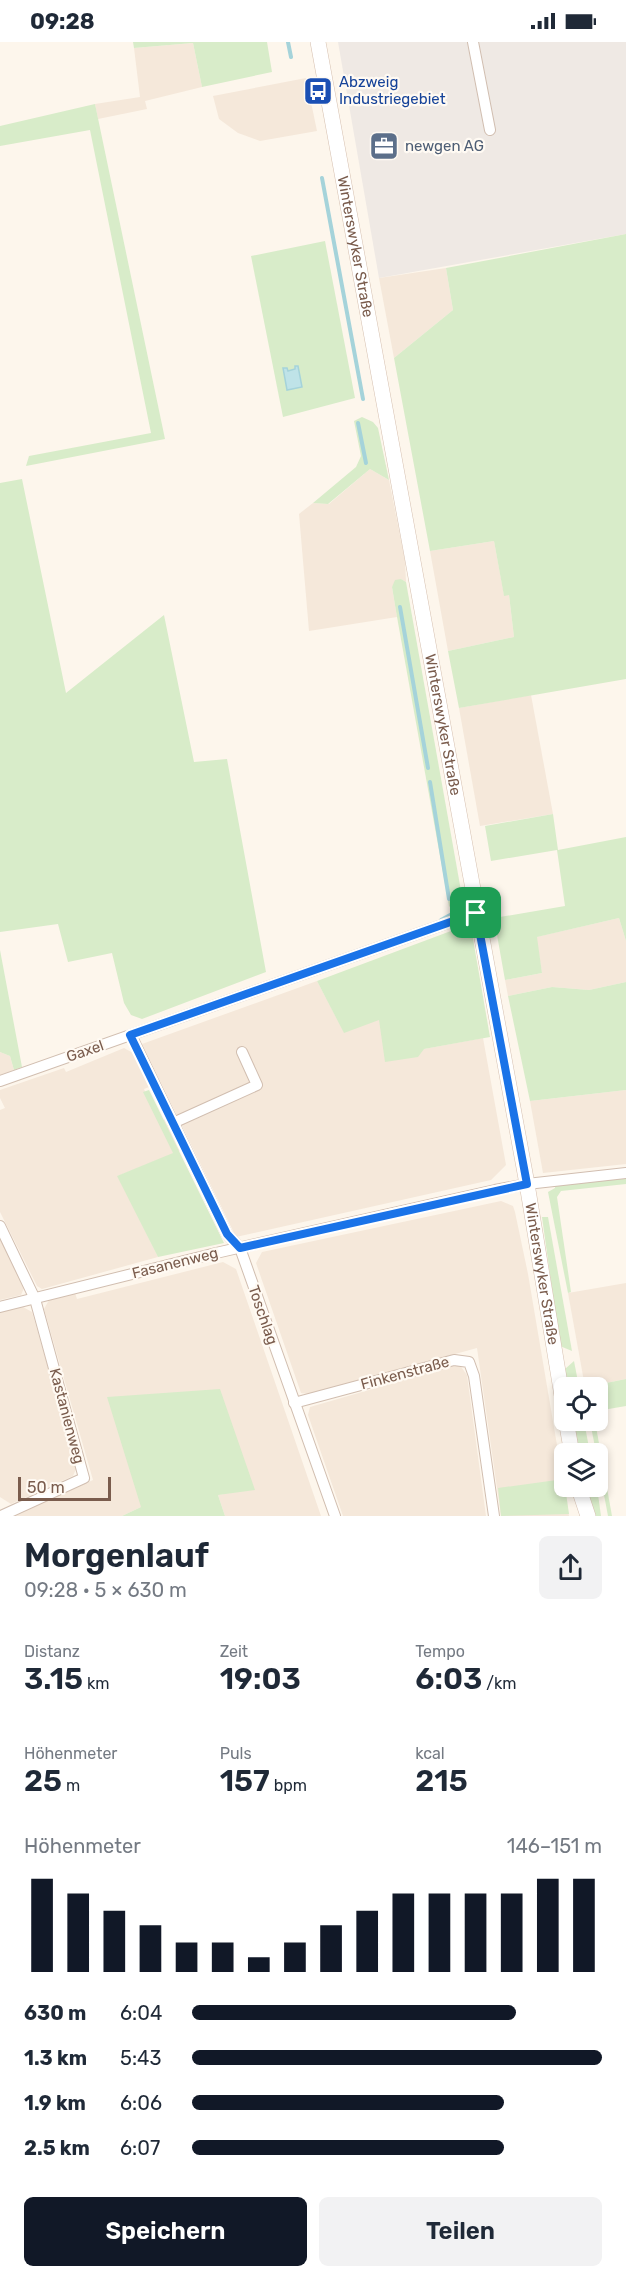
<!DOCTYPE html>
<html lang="de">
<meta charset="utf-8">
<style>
:root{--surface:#fff;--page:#f2f2f3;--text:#1f2937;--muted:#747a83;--accent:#111827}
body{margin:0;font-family:Rubik,sans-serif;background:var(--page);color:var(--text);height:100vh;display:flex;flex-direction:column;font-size:22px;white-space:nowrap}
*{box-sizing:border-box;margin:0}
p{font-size:20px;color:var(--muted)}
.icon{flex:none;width:33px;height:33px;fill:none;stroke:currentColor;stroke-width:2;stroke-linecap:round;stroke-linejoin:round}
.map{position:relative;height:1474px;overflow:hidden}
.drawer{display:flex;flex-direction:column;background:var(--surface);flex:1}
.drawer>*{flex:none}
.tools{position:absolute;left:554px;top:1335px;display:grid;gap:12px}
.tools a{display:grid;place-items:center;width:54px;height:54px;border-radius:9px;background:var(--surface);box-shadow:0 3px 9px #0003;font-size:30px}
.scale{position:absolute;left:18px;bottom:15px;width:93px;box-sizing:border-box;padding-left:6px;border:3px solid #7a5c4d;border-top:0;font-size:16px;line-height:21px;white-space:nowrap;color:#7a5c4d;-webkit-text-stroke:4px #fffaf3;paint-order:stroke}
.pin{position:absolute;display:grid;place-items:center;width:51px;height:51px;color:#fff;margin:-26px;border-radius:12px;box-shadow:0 3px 9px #0006}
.round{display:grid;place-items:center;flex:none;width:63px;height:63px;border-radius:9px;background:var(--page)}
.head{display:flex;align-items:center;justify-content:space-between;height:102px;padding:0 24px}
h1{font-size:33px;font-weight:600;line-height:45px}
.stats{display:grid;grid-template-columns:repeat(3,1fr);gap:9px;height:102px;padding:6px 24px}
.stats div{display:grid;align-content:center}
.stats b{font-size:30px;font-weight:600}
.stats small{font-size:16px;font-weight:400}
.stats p{font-size:16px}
.chart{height:168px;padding:12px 24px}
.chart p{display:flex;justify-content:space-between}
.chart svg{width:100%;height:108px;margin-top:6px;stroke:var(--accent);stroke-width:6}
.button{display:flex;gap:12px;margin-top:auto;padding:12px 24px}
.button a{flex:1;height:69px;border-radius:9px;background:var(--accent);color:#fff;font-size:24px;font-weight:600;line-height:69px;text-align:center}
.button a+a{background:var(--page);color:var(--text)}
ul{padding:0 24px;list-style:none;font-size:20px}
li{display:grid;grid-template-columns:96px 72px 1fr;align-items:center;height:45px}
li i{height:15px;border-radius:8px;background:var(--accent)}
.status{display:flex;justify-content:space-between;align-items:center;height:42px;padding:0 30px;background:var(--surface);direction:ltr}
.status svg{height:16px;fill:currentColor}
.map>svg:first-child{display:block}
</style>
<div class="status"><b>09:28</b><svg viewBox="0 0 49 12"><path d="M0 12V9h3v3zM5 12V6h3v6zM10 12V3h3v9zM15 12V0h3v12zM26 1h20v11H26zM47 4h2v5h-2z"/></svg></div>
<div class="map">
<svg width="626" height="1474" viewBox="0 0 626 1474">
<rect width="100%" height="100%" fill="#fdf6ec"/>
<g fill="#f5e8da">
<polygon points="193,1 202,45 145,59 147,67 98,77 95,62 140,55 134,6"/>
<polygon points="306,36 317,89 260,99 238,91 219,77 213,54"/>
<polygon points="446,226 453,268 394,316 379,236"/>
<polygon points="370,427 389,438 405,519 406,540 401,537 392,545 397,575 309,589 299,472 313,461 329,462"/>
<polygon points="494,499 504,553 509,553 514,595 448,609 430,509"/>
<polygon points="531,653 553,772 480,784 459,666"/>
<polygon points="619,876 626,899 626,940 589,948 552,945 508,954 505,938 542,931 536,895"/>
<polygon points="317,939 344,990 379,977 424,1007 483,996 506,1123 491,1138 236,1195 142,1002"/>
<polygon points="124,1006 133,1011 149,1045 144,1047 159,1079 165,1077 180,1109 118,1134 158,1215 42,1247 37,1244 0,1170 0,1068 5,1066 0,1056 0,1048 64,1026 66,1030"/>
<polygon points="0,1010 10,1014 14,1028 0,1033"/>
<polygon points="626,1048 626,1122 543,1131 530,1059"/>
<polygon points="501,1159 513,1164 515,1170 528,1232 569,1474 501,1474 477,1306 309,1352 301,1351 256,1221 262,1210"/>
<polygon points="0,1197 24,1246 21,1253 0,1258"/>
<polygon points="223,1220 236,1227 321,1474 225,1474 218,1453 255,1447 141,1465 122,1474 14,1474 93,1438 44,1267 49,1258 75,1251 77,1257"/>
<polygon points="626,1241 626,1337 585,1345 568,1251"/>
<polygon points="23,1265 32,1270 77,1425 73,1434 11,1462 0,1455 0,1270"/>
<polygon points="459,1322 467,1333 486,1474 343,1474 308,1373 310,1365"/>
</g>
<polygon fill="#efe9e4" points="338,0 626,0 626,192 379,236"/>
<g fill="#d8ecc9">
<polygon points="133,0 267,0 272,30 202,45 193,1 134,6"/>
<polygon points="95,62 165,397 26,424 29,414 151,391 90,88 0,104 0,84"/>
<polygon points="626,192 626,637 459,666 448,609 514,595 509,553 504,554 494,499 430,509 394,316 453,268 446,226"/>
<polygon points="325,199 355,356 283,375 251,214"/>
<polygon points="362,375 373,380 378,386 389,438 370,427 328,462 313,461 356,425 361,414 354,379"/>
<polygon points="22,437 66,651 164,573 194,720 227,717 266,930 142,977 131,973 124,961 112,911 68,920 58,882 0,890 0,441"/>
<polygon points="401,537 406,540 463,860 459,866 452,867 449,864 397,575 392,545 395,538"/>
<polygon points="553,772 558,808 626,795 626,899 619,876 537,895 542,931 505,938 494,876 565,864 557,808 491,819 485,784"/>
<polygon points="467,883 472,891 490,995 424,1007 418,1015 385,1020 379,978 344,991 317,939"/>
<polygon points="0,908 22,1025 14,1028 10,1014 0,1010"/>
<polygon points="626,940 626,1048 530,1059 508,954 552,945 589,948"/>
<polygon points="149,1048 224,1201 158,1215 117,1134 173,1111 143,1050"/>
<polygon points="626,1134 626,1142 561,1149 557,1155 571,1250 568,1251 548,1150 555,1146 555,1141"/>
<polygon points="542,1175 548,1175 572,1309 560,1304"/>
<polygon points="574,1319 579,1345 567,1345 565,1327"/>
<polygon points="626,1337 626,1364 597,1369 597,1346 586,1345"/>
<polygon points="220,1347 255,1448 218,1453 225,1474 122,1474 141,1465 107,1355"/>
<polygon points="573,1379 584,1379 590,1411 579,1411"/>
<polygon points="590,1379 595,1379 612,1474 608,1474"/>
<polygon points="564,1437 569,1472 501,1474 498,1446"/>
<polygon points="585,1445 597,1445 601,1474 591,1474"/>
</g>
<polygon fill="#bfe3e8" stroke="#a5d3da" stroke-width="1.5" points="295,324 298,324 302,345 287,348 283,326 287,326 288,329 295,327"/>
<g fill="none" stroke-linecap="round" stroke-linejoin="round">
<g stroke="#a5d3da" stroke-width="4">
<polyline points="288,0 291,15"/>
<polyline points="322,136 363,357"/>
<polyline points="358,381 366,421"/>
<polyline points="400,565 428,726"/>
<polyline points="430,740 449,857"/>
<polyline points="441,878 452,872"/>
</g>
<g stroke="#d1beb0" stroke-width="12">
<g id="street">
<polyline points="473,0 490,88"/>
<polyline points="131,993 227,1192 240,1206 335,1474"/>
<polyline points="0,1039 476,871"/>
<polyline points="173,1081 257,1043 242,1010"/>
<polyline points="0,1184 35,1257 84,1436 1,1474"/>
<polyline points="0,1265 216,1211 495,1148 527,1142 626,1131"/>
<polyline points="294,1361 454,1318 469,1320 474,1334 494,1474"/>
</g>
</g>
<g stroke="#d6c0b0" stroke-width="16">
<g id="secondary">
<path id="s1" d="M318,0L527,1142L564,1366"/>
<polyline points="566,1378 572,1412"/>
<polyline points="578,1444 588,1474"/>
</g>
</g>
<use href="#street" stroke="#fff" stroke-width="10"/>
<use href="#secondary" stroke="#fff" stroke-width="15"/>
</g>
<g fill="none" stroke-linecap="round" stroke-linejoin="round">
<g stroke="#fff" stroke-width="12">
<polygon id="route" points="476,871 527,1142 240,1206 227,1192 130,993"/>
</g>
<use href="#route" stroke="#1a73e8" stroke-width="8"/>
</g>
<defs>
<g id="bus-square" transform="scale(1.5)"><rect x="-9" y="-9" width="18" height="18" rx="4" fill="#1a4fb4" stroke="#fffaf3"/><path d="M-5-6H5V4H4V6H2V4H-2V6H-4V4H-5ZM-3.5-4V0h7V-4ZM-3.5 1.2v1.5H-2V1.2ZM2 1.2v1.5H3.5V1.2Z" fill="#fff"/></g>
<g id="office-square" transform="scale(1.5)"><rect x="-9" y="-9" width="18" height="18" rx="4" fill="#5c6f8a" stroke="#fffaf3"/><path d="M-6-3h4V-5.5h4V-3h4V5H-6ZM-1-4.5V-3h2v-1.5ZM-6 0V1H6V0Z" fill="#fff"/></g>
</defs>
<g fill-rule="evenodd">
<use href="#bus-square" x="318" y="49"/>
<use href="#office-square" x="384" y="104"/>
</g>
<g text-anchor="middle" stroke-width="4.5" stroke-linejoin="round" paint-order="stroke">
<g font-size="15" fill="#164399" stroke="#fffaf3" text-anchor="start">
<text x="339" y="45">Abzweig<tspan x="339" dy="17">Industriegebiet</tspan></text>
</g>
<g font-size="15" fill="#4e5e75" stroke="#fffaf3" text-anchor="start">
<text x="405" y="109">newgen AG</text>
</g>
<g font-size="15" fill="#7a5c4d" stroke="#fffaf3">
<text dy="5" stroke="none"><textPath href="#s1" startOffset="208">Winterswyker Straße</textPath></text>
<text dy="5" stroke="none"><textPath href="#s1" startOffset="694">Winterswyker Straße</textPath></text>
<text transform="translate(85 1009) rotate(-19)" y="5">Gaxel</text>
<text transform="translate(175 1221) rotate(-14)" y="5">Fasanenweg</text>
<text dy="5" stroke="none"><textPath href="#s1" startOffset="1252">Winterswyker Straße</textPath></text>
<text transform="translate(263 1273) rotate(71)" y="5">Toschlag</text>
<text transform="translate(405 1331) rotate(-15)" y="5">Finkenstraße</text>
<text transform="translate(67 1374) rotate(75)" y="5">Kastanienweg</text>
</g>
</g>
</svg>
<div class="tools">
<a><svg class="icon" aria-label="locate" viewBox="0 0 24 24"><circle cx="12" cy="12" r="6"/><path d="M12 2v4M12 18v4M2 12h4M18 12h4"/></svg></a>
<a><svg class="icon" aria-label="layers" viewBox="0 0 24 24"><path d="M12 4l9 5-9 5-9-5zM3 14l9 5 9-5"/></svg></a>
</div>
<div class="scale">50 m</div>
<div class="pin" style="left:476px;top:871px;background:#1e9e55"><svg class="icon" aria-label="arrive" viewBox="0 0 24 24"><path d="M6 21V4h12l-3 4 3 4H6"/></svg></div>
</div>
<section class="drawer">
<div class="head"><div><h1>Morgenlauf</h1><p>09:28 · 5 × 630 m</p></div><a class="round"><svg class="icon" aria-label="share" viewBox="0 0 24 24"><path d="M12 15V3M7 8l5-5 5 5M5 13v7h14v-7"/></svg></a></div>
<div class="stats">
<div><p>Distanz</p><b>3.15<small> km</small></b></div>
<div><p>Zeit</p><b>19:03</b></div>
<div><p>Tempo</p><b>6:03<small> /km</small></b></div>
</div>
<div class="stats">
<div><p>Höhenmeter</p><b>25<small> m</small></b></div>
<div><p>Puls</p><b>157<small> bpm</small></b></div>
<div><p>kcal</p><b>215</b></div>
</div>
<div class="chart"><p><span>Höhenmeter</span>146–151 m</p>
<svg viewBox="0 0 160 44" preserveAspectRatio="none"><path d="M5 44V6M15 44V12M25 44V19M35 44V25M45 44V32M55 44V32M65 44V38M75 44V32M85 44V25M95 44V19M105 44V12M115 44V12M125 44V12M135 44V12M145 44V6M155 44V6"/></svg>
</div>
<ul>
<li><b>630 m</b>6:04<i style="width:79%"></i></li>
<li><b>1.3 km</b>5:43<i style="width:100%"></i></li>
<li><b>1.9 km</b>6:06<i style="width:76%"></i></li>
<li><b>2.5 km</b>6:07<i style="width:76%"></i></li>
</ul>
<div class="button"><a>Speichern</a><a>Teilen</a></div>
</section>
